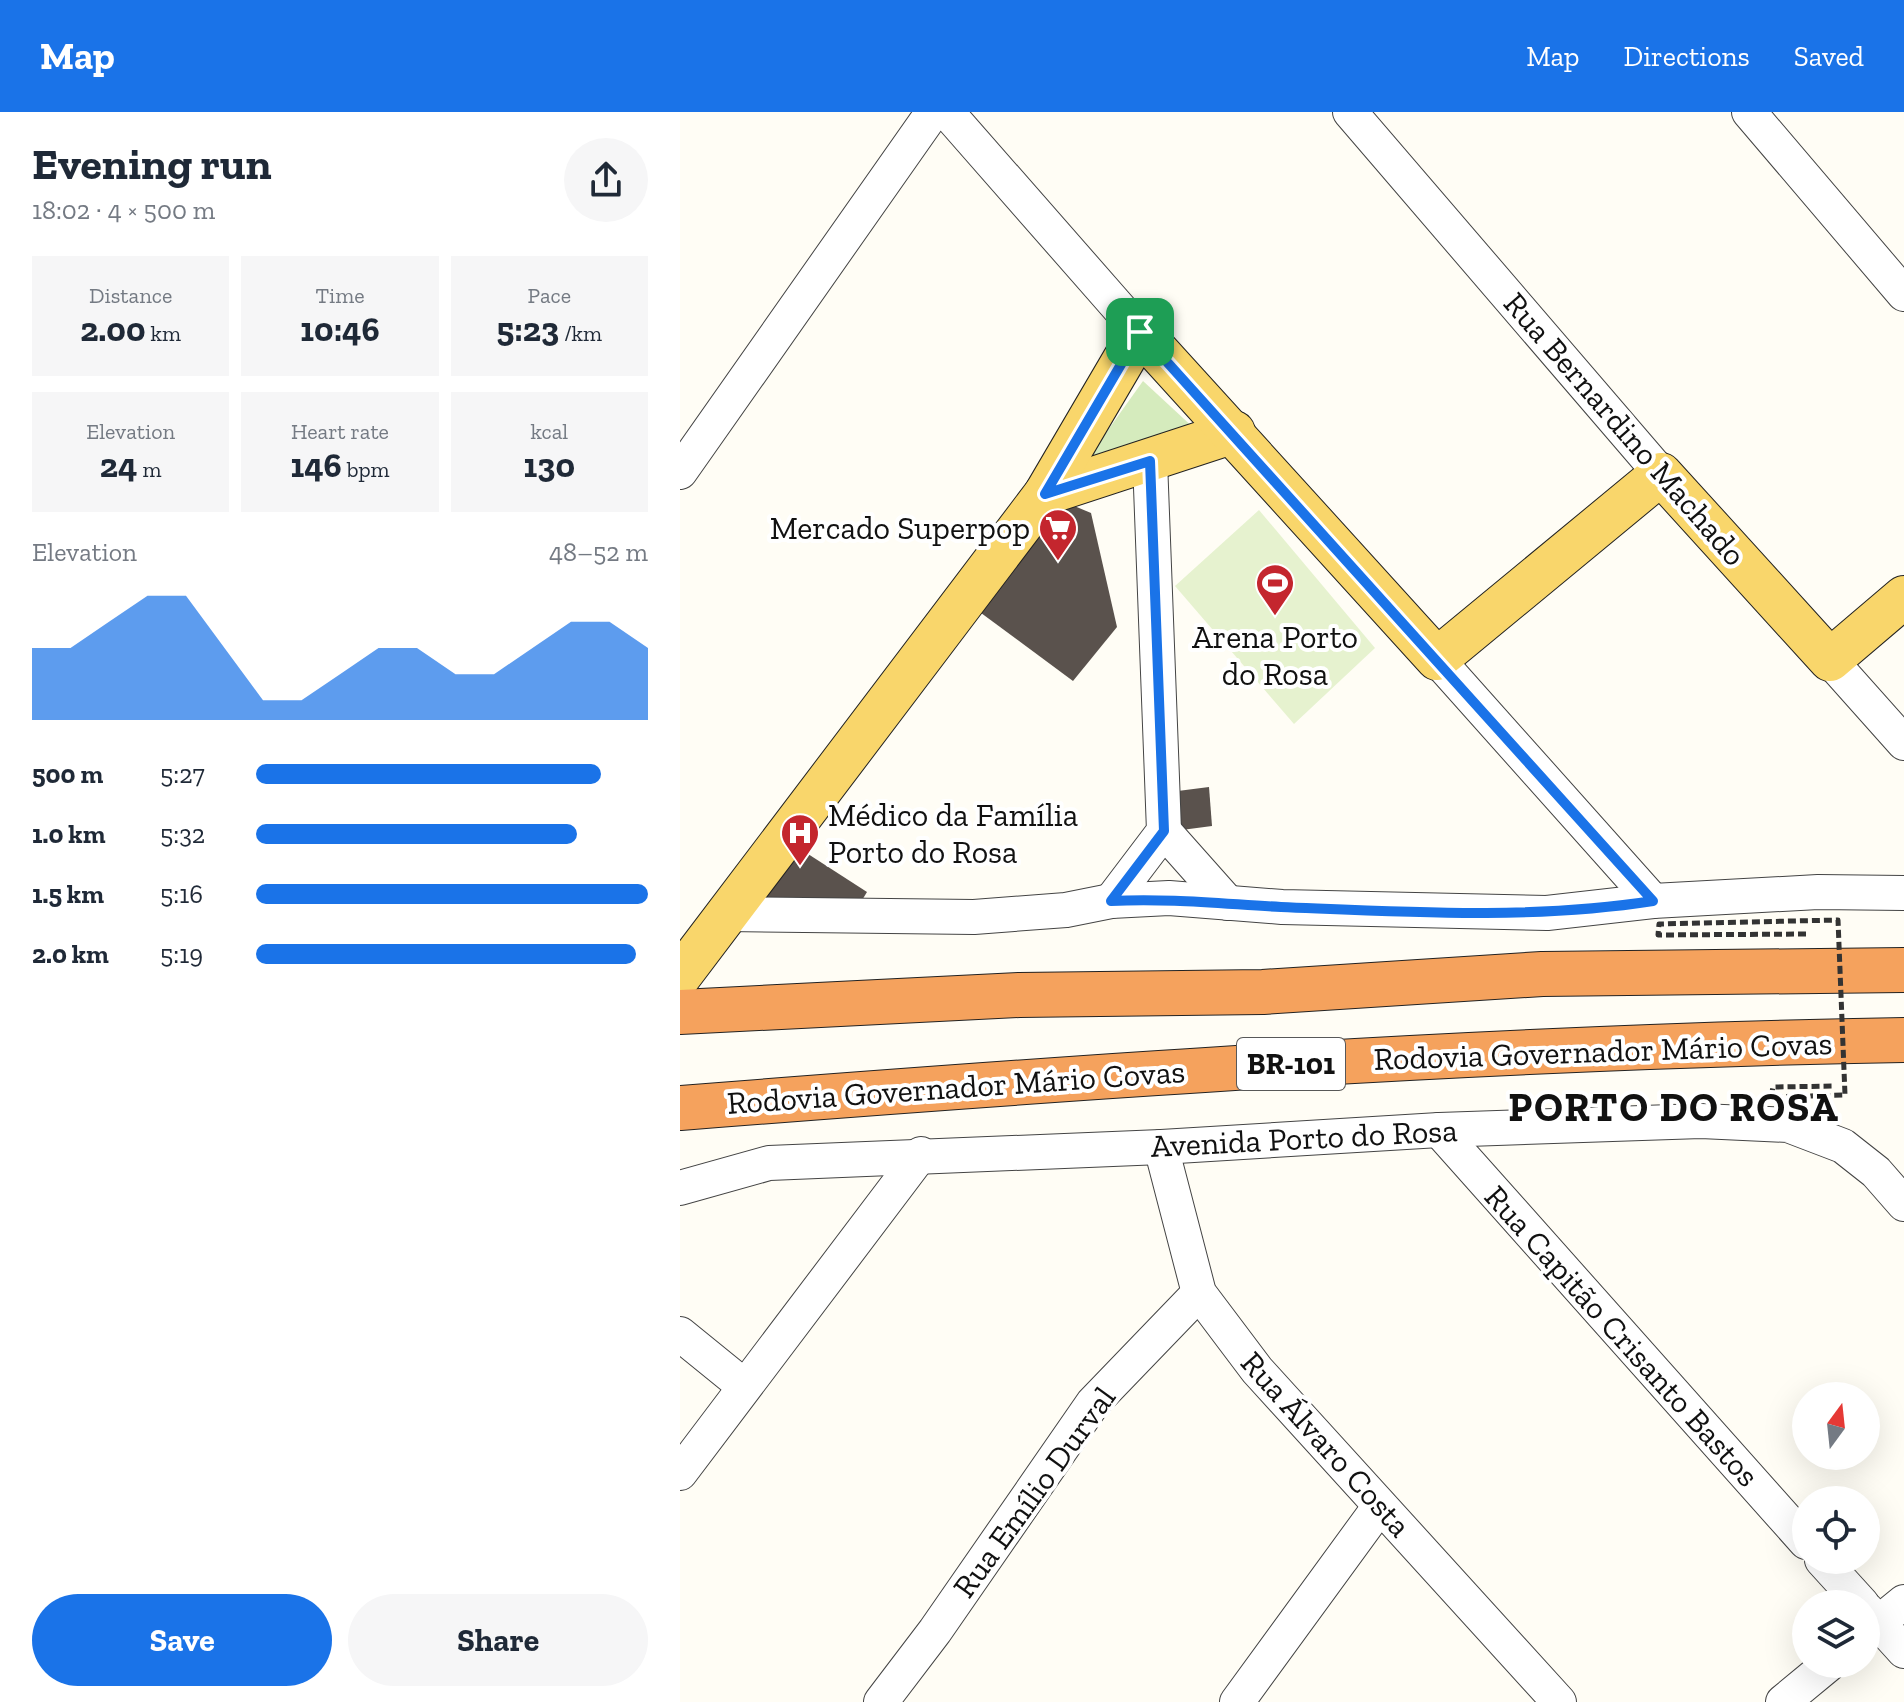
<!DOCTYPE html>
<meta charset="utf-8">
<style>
:root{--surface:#fff;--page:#f6f6f7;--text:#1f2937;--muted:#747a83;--accent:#1a73e8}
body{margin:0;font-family:"Zilla Slab",serif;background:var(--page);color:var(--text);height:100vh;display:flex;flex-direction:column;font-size:30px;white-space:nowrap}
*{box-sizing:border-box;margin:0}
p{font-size:26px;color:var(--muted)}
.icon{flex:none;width:44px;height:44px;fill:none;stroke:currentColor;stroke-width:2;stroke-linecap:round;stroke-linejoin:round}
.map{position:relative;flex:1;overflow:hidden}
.details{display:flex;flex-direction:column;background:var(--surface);width:680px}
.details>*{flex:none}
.needle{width:52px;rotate:15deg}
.tools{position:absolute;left:1112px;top:1270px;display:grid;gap:16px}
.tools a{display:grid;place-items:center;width:88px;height:88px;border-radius:50%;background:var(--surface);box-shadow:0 8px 32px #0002;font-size:40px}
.pin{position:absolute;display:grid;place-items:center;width:68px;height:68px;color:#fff;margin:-34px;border-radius:16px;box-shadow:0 4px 12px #0006}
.round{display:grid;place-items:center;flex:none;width:84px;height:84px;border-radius:42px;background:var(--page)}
.headline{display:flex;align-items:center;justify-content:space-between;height:136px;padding:0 32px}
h1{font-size:44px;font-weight:800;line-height:60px}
.metrics{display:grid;grid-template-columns:repeat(3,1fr);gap:12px;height:136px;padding:8px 32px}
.metrics div{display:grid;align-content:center;border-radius:0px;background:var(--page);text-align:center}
.metrics b{font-size:34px;font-weight:800}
.metrics small{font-size:22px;font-weight:400}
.metrics p{font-size:22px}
.chart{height:224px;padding:16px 32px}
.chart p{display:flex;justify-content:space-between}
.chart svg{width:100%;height:144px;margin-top:8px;fill:var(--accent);opacity:.7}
.cta{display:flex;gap:16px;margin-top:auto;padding:16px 32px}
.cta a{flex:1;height:92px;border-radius:48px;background:var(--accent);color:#fff;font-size:32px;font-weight:800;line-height:92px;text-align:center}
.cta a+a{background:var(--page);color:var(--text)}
ul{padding:0 32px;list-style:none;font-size:26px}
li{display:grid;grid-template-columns:128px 96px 1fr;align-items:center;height:60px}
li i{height:20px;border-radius:10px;background:var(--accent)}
header{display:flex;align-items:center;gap:48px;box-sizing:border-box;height:112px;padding:0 40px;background:var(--accent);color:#fff}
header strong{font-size:38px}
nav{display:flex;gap:44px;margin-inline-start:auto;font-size:28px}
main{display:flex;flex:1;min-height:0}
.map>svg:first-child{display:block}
</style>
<header>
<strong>Map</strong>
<nav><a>Map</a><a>Directions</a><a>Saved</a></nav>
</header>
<main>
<section class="details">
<div class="headline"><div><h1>Evening run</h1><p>18:02 · 4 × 500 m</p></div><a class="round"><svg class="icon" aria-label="share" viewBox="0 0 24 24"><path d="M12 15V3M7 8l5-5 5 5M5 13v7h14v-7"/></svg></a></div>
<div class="metrics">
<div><p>Distance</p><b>2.00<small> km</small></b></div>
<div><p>Time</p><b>10:46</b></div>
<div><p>Pace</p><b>5:23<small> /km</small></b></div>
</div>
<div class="metrics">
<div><p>Elevation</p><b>24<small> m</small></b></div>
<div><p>Heart rate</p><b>146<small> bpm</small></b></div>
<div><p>kcal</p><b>130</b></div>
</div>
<div class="chart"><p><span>Elevation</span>48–52 m</p>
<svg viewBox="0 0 160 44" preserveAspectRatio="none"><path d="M0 44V22L10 22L20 14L30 6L40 6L50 22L60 38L70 38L80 30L90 22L100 22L110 30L120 30L130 22L140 14L150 14L160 22V44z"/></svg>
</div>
<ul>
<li><b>500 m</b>5:27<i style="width:88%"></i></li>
<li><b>1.0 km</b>5:32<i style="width:82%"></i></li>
<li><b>1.5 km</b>5:16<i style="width:100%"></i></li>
<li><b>2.0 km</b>5:19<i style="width:97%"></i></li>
</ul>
<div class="cta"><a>Save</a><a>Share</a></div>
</section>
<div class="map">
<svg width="1224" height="1590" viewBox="0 0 1224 1590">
<rect width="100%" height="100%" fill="#fffdf5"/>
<polygon fill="#d5ebbd" points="463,269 517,319 403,353"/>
<polygon fill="#e6f2cf" points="579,398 695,536 614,612 495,474"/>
<g fill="#5a524d">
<polygon points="380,388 411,401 437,515 393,569 297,498"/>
<polygon points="529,675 532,714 494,719 490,680"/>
<polygon points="111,731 187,780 176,798 61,792"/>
</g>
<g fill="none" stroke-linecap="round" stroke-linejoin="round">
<g stroke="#444" stroke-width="36">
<g id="minor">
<polyline points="267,0 460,220"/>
<polyline points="670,0 981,362"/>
<polyline points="1069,0 1224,182"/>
<polyline points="0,360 253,0"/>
<polyline points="757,547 973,789"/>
<polyline points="1150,548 1224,631"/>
<polyline points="484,719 548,791"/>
<polyline points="431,789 484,719 470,349"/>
<polyline points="47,802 294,805 386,798 431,789 489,786 602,795 867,801 973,789 1138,780 1224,781"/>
<polyline points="759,1018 1126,1430"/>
<polyline points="481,1035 519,1181 577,1258 879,1590"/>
<polyline points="0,1076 89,1051 481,1035 759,1018 1021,1009 1108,1013 1163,1034 1196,1060 1224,1092"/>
<polyline points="0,1222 64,1274"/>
<polyline points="0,1361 241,1042"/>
<polyline points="1142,1448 1182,1492"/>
<polyline points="1186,1497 1224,1539"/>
<polyline points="1186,1521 1224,1490"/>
<polyline points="201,1590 255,1519 413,1291 519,1181"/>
<polyline points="557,1590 700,1394"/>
<polyline points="1103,1590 1149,1552"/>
</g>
</g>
<g stroke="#222" stroke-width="44">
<g id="major">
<polyline points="365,382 554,320"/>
<polyline points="0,864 365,382 460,220 757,547 981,362 1150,548 1224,485"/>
</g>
</g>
<g stroke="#222" stroke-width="46">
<g id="highway">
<polyline points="0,900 339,883 583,880 862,862 1224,858"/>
<path d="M0,996C408,964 815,935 1224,928"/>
</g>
</g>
<use href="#minor" stroke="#fff" stroke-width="34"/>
<use href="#major" stroke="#f9d66b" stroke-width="42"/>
<use href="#highway" stroke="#f5a25d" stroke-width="44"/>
<polyline stroke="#333" stroke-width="5" stroke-dasharray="8 4" stroke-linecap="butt" points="1126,822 978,823 979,812 1158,808 1165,983 1091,985 1093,975 1155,974"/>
</g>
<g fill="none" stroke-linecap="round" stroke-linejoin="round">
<g stroke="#fff" stroke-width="16">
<path id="route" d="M460,220L973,789C851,808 725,800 601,795C544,792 488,786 431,789L484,719L470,349L365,382Z"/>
</g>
<use href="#route" stroke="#1a73e8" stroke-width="10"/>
</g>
<defs>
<g id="supermarket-pin" transform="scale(2)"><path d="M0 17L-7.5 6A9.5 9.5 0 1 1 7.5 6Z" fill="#c4262e" stroke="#fff"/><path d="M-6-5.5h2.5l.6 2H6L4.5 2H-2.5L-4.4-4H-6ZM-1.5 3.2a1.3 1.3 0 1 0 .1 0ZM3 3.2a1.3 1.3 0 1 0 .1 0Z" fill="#fff"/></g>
<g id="stadium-pin" transform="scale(2)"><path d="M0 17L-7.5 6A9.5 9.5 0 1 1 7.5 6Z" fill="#c4262e" stroke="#fff"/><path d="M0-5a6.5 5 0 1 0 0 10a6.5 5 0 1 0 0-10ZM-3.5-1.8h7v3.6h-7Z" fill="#fff"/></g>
<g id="hospital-pin" transform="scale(2)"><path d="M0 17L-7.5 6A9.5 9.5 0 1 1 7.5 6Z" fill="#c4262e" stroke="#fff"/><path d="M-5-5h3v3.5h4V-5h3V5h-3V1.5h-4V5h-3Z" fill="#fff"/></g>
</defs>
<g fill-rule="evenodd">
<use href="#supermarket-pin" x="378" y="416"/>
<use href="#stadium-pin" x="595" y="471"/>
<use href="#hospital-pin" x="120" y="721"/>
</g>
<g text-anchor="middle" stroke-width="8" stroke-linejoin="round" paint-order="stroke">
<rect fill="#fff" stroke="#585858" stroke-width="2" x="557" y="926" width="108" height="52" rx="6"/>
<g font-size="30" font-weight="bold" fill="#111">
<text x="611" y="962">BR-101</text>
</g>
<g font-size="32" fill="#111" stroke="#fff">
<text transform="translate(945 317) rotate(49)" y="11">Rua Bernardino Machado</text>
<text transform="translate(923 939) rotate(-2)" y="11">Rodovia Governador Mário Covas</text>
<text transform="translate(276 975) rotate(-4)" y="11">Rodovia Governador Mário Covas</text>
<text transform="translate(624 1026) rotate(-3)" y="11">Avenida Porto do Rosa</text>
<text transform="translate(942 1224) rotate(48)" y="11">Rua Capitão Crisanto Bastos</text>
<text transform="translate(646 1332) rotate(48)" y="11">Rua Álvaro Costa</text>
<text transform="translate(354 1380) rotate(-54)" y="11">Rua Emílio Durval</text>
</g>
<g font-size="32" fill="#111" stroke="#fff" text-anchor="end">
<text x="350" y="427">Mercado Superpop</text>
<text x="595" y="536" text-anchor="middle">Arena Porto<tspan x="595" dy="37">do Rosa</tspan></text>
<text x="148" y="714" text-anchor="start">Médico da Família<tspan x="148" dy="37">Porto do Rosa</tspan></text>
</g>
<g font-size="40" font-weight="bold" letter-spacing="2" fill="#111" stroke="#fff">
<text x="994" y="1009">PORTO DO ROSA</text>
</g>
</g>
</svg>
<div class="tools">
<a><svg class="needle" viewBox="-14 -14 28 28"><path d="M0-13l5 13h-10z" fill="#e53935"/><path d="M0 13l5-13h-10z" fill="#747a83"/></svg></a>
<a><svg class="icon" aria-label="locate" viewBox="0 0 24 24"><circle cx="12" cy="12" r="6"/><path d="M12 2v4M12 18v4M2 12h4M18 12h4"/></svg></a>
<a><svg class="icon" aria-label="layers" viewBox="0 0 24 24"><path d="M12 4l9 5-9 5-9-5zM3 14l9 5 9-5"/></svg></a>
</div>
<div class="pin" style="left:460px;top:220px;background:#1e9e55"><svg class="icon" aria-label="arrive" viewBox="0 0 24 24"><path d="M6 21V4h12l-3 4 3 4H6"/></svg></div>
</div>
</main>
